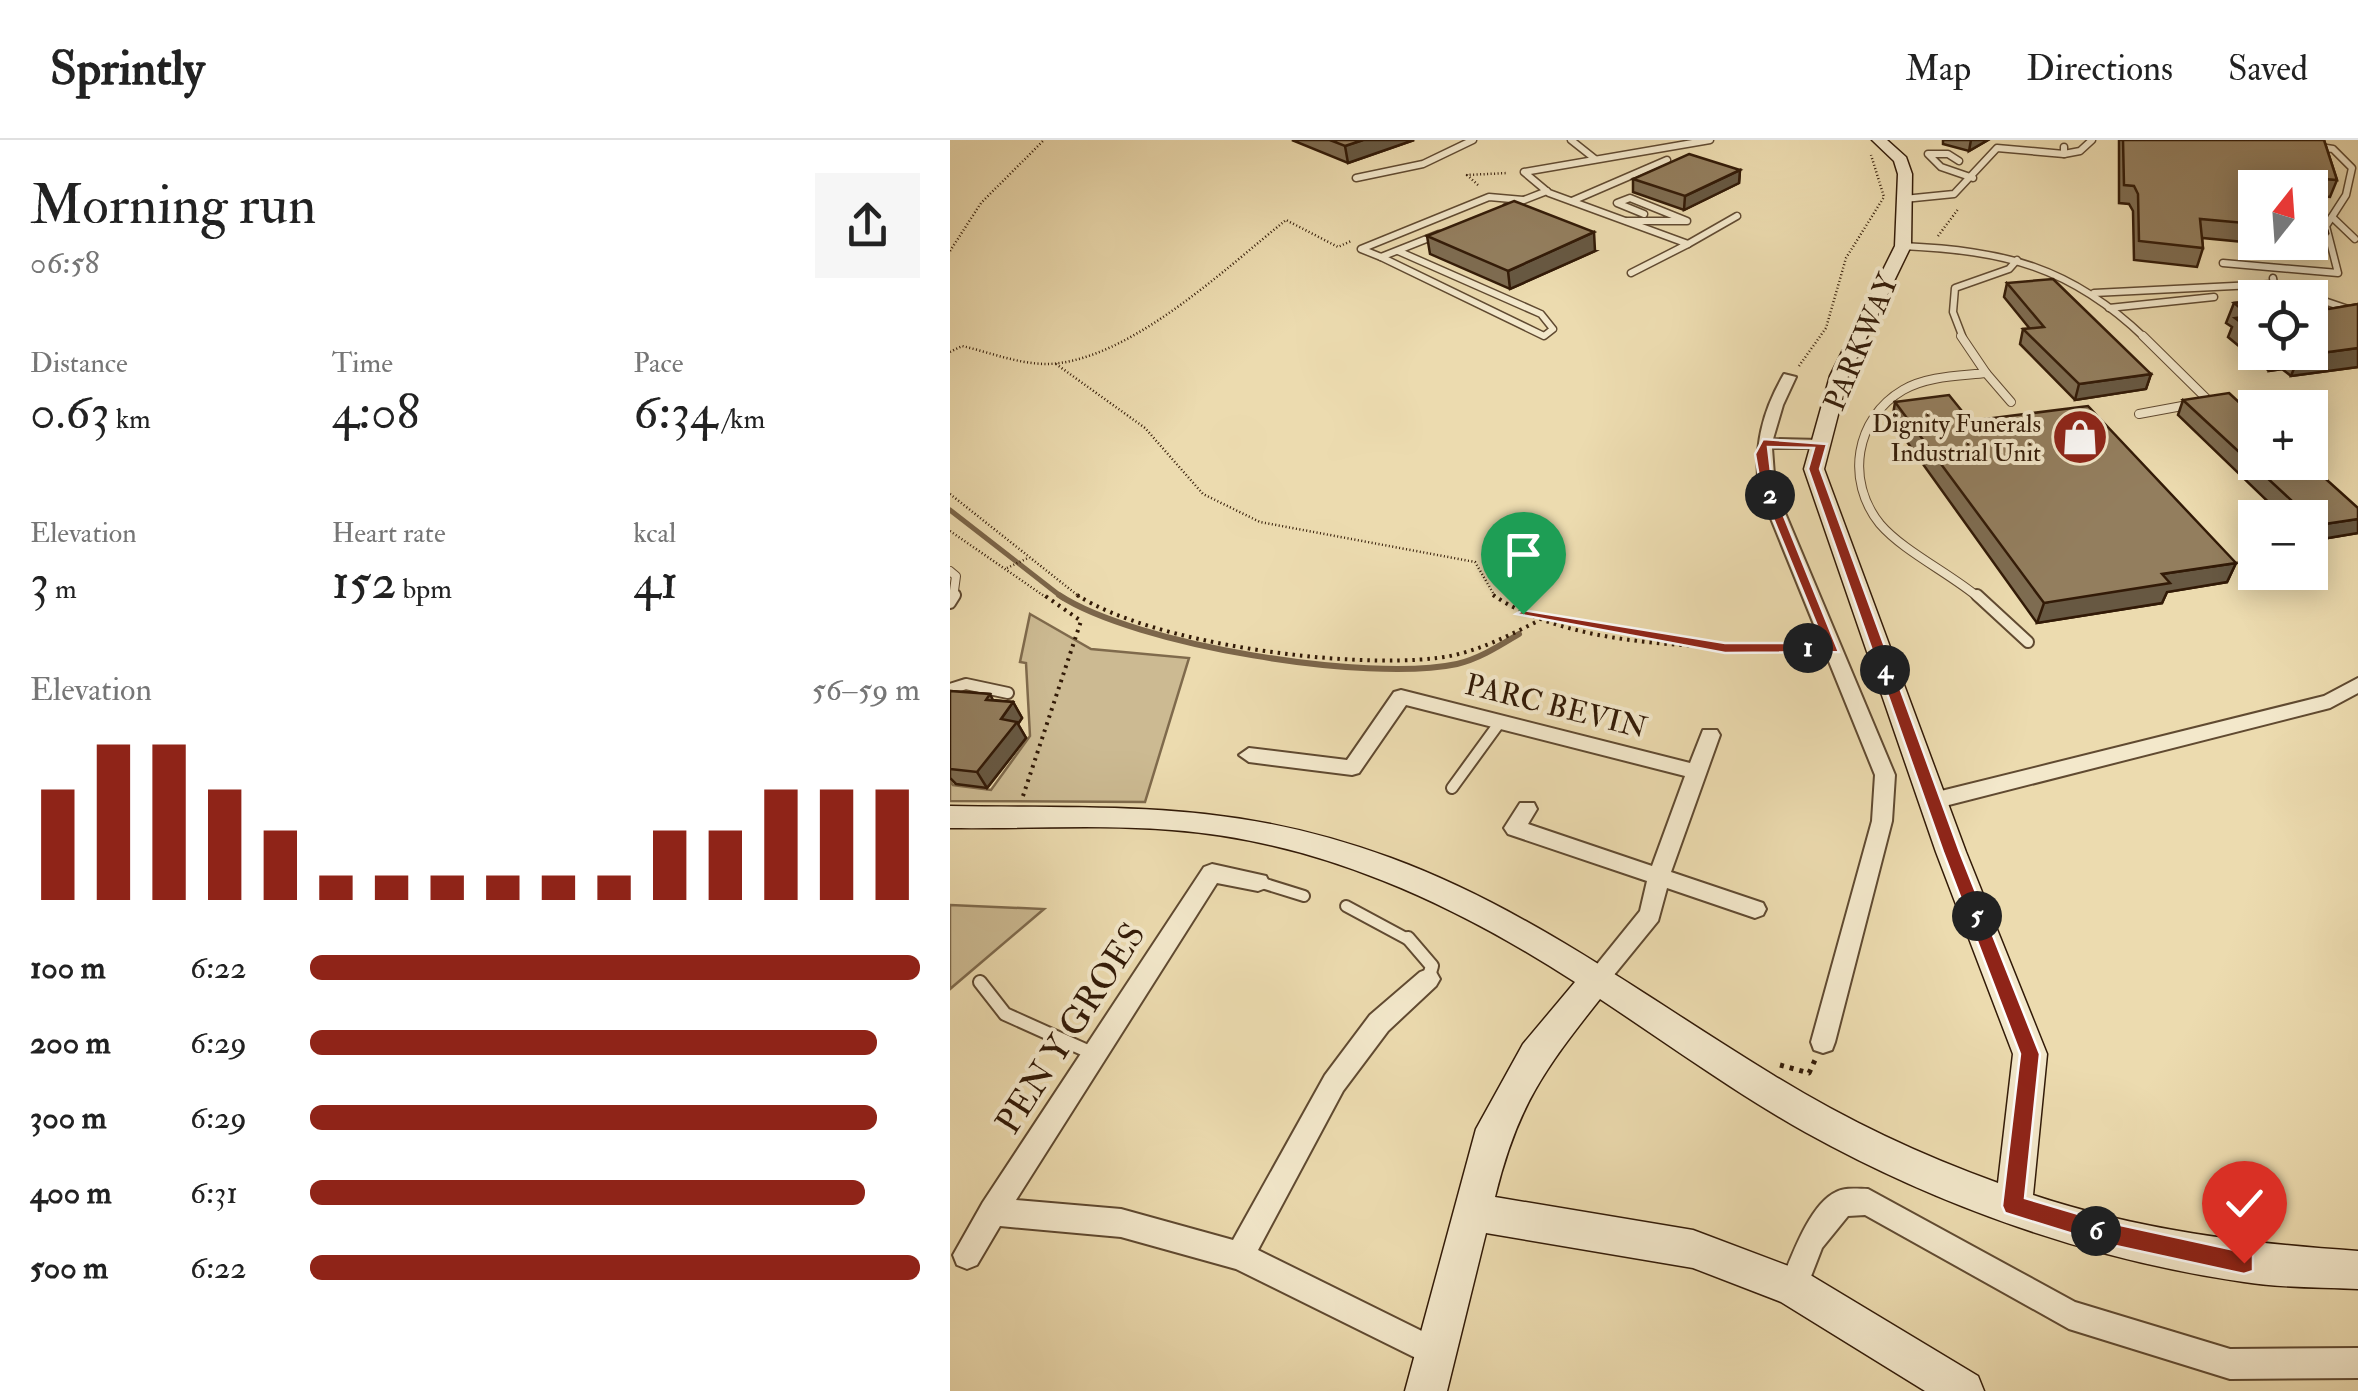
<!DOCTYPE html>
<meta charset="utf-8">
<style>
:root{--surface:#fff;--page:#f6f6f6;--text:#222;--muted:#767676;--line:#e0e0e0;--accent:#8f2418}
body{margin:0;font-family:"IM FELL Double Pica",serif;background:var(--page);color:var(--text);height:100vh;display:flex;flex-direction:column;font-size:38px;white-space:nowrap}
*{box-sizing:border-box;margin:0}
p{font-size:32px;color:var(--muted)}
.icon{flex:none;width:55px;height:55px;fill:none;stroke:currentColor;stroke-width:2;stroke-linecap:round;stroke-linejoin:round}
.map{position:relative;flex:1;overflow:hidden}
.side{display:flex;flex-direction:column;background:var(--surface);width:950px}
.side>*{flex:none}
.needle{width:65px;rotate:17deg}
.controls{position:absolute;left:1288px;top:30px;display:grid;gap:20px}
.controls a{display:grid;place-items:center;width:90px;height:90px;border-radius:0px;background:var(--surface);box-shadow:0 5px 25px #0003;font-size:50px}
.pin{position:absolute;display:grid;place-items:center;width:85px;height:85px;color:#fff;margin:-102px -42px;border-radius:50% 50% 50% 0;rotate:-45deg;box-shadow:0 0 10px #0007}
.pin .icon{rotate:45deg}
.km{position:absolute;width:50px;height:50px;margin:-25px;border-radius:50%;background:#222;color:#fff;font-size:28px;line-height:50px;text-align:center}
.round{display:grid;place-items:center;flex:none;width:105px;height:105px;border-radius:0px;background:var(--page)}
.summary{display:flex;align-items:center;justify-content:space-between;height:170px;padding:0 30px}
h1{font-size:55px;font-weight:600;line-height:75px}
.figures{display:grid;grid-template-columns:repeat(3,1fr);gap:15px;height:170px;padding:10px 30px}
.figures div{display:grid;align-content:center}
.figures b{font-size:50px;font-weight:600}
.figures small{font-size:28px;font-weight:400}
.figures p{font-size:28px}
.chart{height:280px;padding:20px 30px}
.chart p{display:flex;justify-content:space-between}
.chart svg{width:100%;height:180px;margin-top:10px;stroke:var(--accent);stroke-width:6}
ul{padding:0 30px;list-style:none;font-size:32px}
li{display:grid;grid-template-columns:160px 120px 1fr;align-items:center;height:75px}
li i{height:25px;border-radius:12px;background:var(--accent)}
header{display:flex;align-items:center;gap:60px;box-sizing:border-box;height:140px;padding:0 50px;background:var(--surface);border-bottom:2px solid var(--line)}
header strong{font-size:48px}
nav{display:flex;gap:55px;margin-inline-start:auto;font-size:35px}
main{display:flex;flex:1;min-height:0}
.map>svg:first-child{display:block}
</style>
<header>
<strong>Sprintly</strong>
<nav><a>Map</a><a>Directions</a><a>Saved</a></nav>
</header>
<main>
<section class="side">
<div class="summary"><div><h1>Morning run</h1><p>06:58</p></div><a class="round"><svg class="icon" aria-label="share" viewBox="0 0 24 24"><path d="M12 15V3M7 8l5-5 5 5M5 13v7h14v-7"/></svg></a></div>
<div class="figures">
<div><p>Distance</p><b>0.63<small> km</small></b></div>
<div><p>Time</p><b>4:08</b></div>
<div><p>Pace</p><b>6:34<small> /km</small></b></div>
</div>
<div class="figures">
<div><p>Elevation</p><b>3<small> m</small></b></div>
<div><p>Heart rate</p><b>152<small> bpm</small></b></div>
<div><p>kcal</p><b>41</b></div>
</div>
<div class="chart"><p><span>Elevation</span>56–59 m</p>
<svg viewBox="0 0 160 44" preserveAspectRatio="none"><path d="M5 44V17M15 44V6M25 44V6M35 44V17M45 44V27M55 44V38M65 44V38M75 44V38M85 44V38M95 44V38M105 44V38M115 44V27M125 44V27M135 44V17M145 44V17M155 44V17"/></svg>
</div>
<ul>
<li><b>100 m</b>6:22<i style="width:100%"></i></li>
<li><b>200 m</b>6:29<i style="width:93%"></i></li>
<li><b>300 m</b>6:29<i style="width:93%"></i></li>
<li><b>400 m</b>6:31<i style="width:91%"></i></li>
<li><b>500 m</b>6:22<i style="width:100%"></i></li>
</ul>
</section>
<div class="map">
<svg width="1408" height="1251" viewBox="0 0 1408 1251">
<rect width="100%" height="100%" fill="#ecdbaf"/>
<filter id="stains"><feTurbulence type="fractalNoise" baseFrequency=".002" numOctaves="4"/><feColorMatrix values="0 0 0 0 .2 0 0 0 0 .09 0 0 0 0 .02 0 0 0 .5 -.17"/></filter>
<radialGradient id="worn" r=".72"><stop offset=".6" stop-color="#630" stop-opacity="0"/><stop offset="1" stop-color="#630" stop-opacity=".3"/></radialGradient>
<g fill="#ccba92" stroke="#7f6a4c" stroke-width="2.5">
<polygon points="80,474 141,509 239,518 195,662 0,661 0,641 3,645 41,650 80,596 76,523 70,522"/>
<polygon points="0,765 94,769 0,849"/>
</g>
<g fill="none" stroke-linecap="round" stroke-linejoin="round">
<polyline stroke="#7c664a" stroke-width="5" points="0,370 113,458"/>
<path stroke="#7c664a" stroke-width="6" d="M109,455C185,505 418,543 507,524C529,519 549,506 569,494"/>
<g stroke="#604a31" stroke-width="9">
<g id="lane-far3">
<polyline points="621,0 645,19"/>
<polyline points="1114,14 1130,11 1142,0"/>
<polyline points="1009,21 998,14 978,14 991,27 1023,38"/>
<polyline points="406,38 473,24 523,0"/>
<polyline points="954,59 1004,54 1047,8 1114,14 1114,7"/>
<polyline points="622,61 717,20"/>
<polyline points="556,67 597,51"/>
<polyline points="1382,77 1405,99"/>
<polyline points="677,81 737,81 680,58 667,63 694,74"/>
<polyline points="489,94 431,117 411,109 539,57 573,60"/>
<polyline points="738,104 787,76"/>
<path d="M953,106C1055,111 1120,126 1195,198"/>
<polyline points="431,117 594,196 603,189 591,174 448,111"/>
<polyline points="1273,123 1388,133 1376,86 1396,55 1402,28 1383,9 1363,6"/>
<polyline points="681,133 738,104 599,53 574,32 760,0"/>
<polyline points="1323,138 1324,144 1398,169"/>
<polyline points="1144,153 1324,144"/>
<polyline points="1159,168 1264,157"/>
<polyline points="1013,198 1003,172 1005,148 1059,129 1067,120"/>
</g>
</g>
<g stroke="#604a31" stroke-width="10">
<g id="lane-far2">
<path d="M1011,196L1036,233C1009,236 977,236 953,250C905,278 895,341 930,384C953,411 1001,434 1029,458"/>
<polyline points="1193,196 1259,261"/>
<polyline points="1036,233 1061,262"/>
<polyline points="1189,274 1243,264"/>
<polyline points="0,431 6,436 3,458"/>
</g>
</g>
<g stroke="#604a31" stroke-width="14">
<g id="lane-far1">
<polyline points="1027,455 1078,502"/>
<polyline points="0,463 5,455"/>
<polyline points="0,549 16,544 58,553"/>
<polyline points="502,648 550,582"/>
<polyline points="309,742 354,756"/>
<polyline points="396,766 461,801"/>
</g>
</g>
<g stroke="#604a31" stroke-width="16">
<g id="lane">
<polyline points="458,798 482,826 478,839"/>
<polyline points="30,842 55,874 144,914"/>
</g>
</g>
<g stroke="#604a31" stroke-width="4">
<g id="street">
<path d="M834,234L846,237L833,265L823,299L870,300L877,304L870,308H822L825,349L945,635L942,681L885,902L882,910L873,913L864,910L861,902L922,681L925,635L809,349C804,306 812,272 834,234Z"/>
<polygon points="1408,538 1408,553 1380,568 983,669 976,666 973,661 976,656 983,653 1374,556"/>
<polygon points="451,550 740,623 753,590 767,590 770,595 721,732 813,763 816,769 813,775 805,778 717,748 708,781 655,846 647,849 639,846 635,839 690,771 697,741 558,694 554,688 570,663 584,663 587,669 578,684 702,726 735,636 456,565 409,633 402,635 299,622 289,615 299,608 397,620 444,552"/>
<polygon points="262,724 316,736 319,742 316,748 308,751 267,743 66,1060 171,1069 283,1100 375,935 420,875 470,832 478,829 486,832 490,839 486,846 438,891 393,951 308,1110 496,1203 501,1213 496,1223 486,1228 476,1223 286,1129 171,1097 50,1086 27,1125 17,1129 7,1125 3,1115 33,1062 254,727"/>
<path d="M918,1049L1125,1162L1280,1209L1408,1208V1238L1280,1239L1119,1189L915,1075L898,1076L872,1108L853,1157L843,1161L833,1157L829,1147C840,1121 859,1064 886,1052C895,1047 908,1049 918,1049Z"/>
</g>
</g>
<g stroke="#321a07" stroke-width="3">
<path id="secondary" d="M922,0H937L956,17L962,34L961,106L898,236L874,329L1016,712L1097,914L1083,1055C1192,1091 1294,1103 1408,1111V1149C1370,1147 1331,1148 1294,1142C1141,1120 990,1067 855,992C784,952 718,904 650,859C593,931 567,967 545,1057L743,1090L857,1133L1028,1236L1034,1251H975L831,1162L743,1128L536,1093L497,1251H455L526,989L573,904L625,842C503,763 369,701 222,690C148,684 74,689 0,688V666C164,669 282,659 441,718C580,769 698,859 823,935C894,979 970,1015 1048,1043L1063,914L986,712L854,329L880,236L945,106L948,34L944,21Z"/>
</g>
<g stroke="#321a07" stroke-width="2.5" stroke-dasharray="1 2.5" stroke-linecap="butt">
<polyline points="528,45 517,35 558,33"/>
<polyline points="988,96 1009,68"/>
<polyline points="0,111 31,63 94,0"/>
<path d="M0,212L12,206C43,213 78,228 110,223C188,212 276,128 336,80L388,107L401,101"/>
<polyline points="106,224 195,288 253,354 310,382 525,422 546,458"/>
<polyline points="849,226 876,188 896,118 934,57 921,15"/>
<polyline points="0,354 131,458"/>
<polyline points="0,391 97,458"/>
<polyline points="57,428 78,418"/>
</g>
<g stroke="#321a07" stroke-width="4" stroke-dasharray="2.5 5" stroke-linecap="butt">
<path d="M127,455C203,504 397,529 487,518C523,514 556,497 588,481"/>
<path d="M543,455C625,511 767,507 864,508"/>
<polyline points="73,656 131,481 94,455"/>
</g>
<polyline stroke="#321a07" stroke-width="5" stroke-dasharray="4 6" stroke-linecap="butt" points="830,925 859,933 865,920"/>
<use href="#lane-far3" stroke="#f3e8cb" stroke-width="6"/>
<use href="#lane-far2" stroke="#f3e8cb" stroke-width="8"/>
<use href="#lane-far1" stroke="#f3e8cb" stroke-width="10"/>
<use href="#lane" stroke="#f3e8cb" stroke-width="12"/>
<use href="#street" fill="#f3e8cb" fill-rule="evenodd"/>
<use href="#secondary" fill="#f3e8cb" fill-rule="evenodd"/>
</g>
<g fill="#7e6c51" stroke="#321a07" stroke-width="2.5" fill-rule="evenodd">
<polygon points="342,0 464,0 398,23"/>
<polygon points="993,0 1038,0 1019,11 993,4"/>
<path d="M1169,0H1374L1387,40L1380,57L1367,56L1378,93L1370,111L1330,112L1304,103L1252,98L1253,108L1247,127L1184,120L1183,71L1179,64L1169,63ZM1305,48H1360V102H1305Z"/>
<polygon points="790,30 789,43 734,70 683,52 683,39"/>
<polygon points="477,96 645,111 560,149 480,114"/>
<polygon points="1057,143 1201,234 1196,249 1125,260 1070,204 1073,189 1080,189 1054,157"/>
<polygon points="1305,161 1305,212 1360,212 1379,169 1408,164 1408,227 1341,236 1332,229 1319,231 1278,197 1282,187 1276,183 1284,163"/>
<polygon points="1233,260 1408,393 1360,401 1360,378 1335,378 1228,275"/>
<polygon points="945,262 1020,281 1286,423 1277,442 1217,452 1212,463 1087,483 942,281"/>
<polygon points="0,551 40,554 43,560 63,562 72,578 68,584 76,598 37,648 6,644 0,638"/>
</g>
<g fill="#675842" stroke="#321a07" stroke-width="2.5">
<polygon points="413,0 464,0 398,23 395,6"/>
<polygon points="1021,0 1038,0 1019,11"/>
<polygon points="790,30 789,43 734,70 735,56"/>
<polygon points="644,92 645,111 560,149 558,131"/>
<polygon points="1408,208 1408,227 1341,236 1349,216"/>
<polygon points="1327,212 1340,212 1332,229 1319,231"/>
<polygon points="1201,234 1196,249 1125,260 1129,244"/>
<polygon points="1408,379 1408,393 1360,401 1368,385"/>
<polygon points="1286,423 1277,442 1217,452 1212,463 1087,483 1094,463 1212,434"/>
<polygon points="63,562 72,578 68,584 76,598 37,648 27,632 51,579"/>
</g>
<g fill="#937e5e" stroke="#321a07" stroke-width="2.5">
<polygon points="380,0 413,0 395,6"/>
<polygon points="1173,0 1374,0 1387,40 1361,38 1378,93 1360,94 1360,48 1305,48 1305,84 1250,79 1253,108 1189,101 1188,54 1184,46 1174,45"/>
<polygon points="739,14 790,30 735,56 683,39"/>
<polygon points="564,61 644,92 558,131 477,96"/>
<polygon points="1103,139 1201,234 1129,244 1073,189 1094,187 1057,143"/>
<polygon points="1358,154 1379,169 1408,164 1408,208 1349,216 1345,212 1360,212 1360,158 1332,158"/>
<polygon points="1305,161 1305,193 1285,178 1300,176 1284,163"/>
<polygon points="1279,253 1305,277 1305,322 1357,322 1408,368 1408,379 1368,385 1233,260"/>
<polygon points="999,255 1020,281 1138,266 1286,423 1212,434 1220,443 1094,463 945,262"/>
<polygon points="0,551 40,554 36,560 63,562 51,579 67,582 27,632 0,629"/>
</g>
<polygon fill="#8f2418" stroke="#fff" stroke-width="2.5" points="813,299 877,304 870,329 1010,712 1090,914 1075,1058 1152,1081 1294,1112 1303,1115 1303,1131 1294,1134 1152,1103 1055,1073 1052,1066 1070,914 993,712 858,329 864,308 818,307 823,349 889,512 775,513 566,474 573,470 775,503 874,503 811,349 805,314"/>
<defs>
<g id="shop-disc" transform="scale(2.875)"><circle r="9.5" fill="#8f2418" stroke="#f3e8cb"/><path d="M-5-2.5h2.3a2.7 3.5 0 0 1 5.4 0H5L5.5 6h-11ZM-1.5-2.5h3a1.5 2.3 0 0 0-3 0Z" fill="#fff"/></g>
</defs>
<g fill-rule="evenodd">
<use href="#shop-disc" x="1130" y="297"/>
</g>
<g text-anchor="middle" stroke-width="8" stroke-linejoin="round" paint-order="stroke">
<g font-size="25" fill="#321a07" stroke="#f3e8cb" text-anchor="end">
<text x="1091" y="292">Dignity Funerals<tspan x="1091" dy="29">Industrial Unit</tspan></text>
</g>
<g font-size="30" fill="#321a07" stroke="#f3e8cb">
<text transform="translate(911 202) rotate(-67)" y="10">PARKWAY</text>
<text transform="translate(606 566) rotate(14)" y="10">PARC BEVIN</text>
</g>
<g font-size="35" fill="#321a07" stroke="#f3e8cb">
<text transform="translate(120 888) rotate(-57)" y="12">PEN Y GROES</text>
</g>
</g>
<rect width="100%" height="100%" filter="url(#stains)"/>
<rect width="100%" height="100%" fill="url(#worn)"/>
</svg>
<div class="controls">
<a><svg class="needle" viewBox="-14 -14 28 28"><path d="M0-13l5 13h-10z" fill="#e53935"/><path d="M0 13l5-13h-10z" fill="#767676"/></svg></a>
<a><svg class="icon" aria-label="locate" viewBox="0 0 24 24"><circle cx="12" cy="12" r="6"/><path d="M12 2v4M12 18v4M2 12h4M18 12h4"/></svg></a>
<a>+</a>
<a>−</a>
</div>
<div class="pin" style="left:573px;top:474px;background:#1e9e55"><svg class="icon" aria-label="arrive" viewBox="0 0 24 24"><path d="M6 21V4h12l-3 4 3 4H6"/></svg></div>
<div class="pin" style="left:1294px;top:1123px;background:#d93025"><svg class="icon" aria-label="check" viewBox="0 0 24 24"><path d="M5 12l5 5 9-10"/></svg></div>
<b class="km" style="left:858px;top:508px">1</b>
<b class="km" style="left:820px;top:355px">2</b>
<b class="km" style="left:935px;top:530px">4</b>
<b class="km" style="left:1027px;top:776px">5</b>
<b class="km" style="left:1146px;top:1091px">6</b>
</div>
</main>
